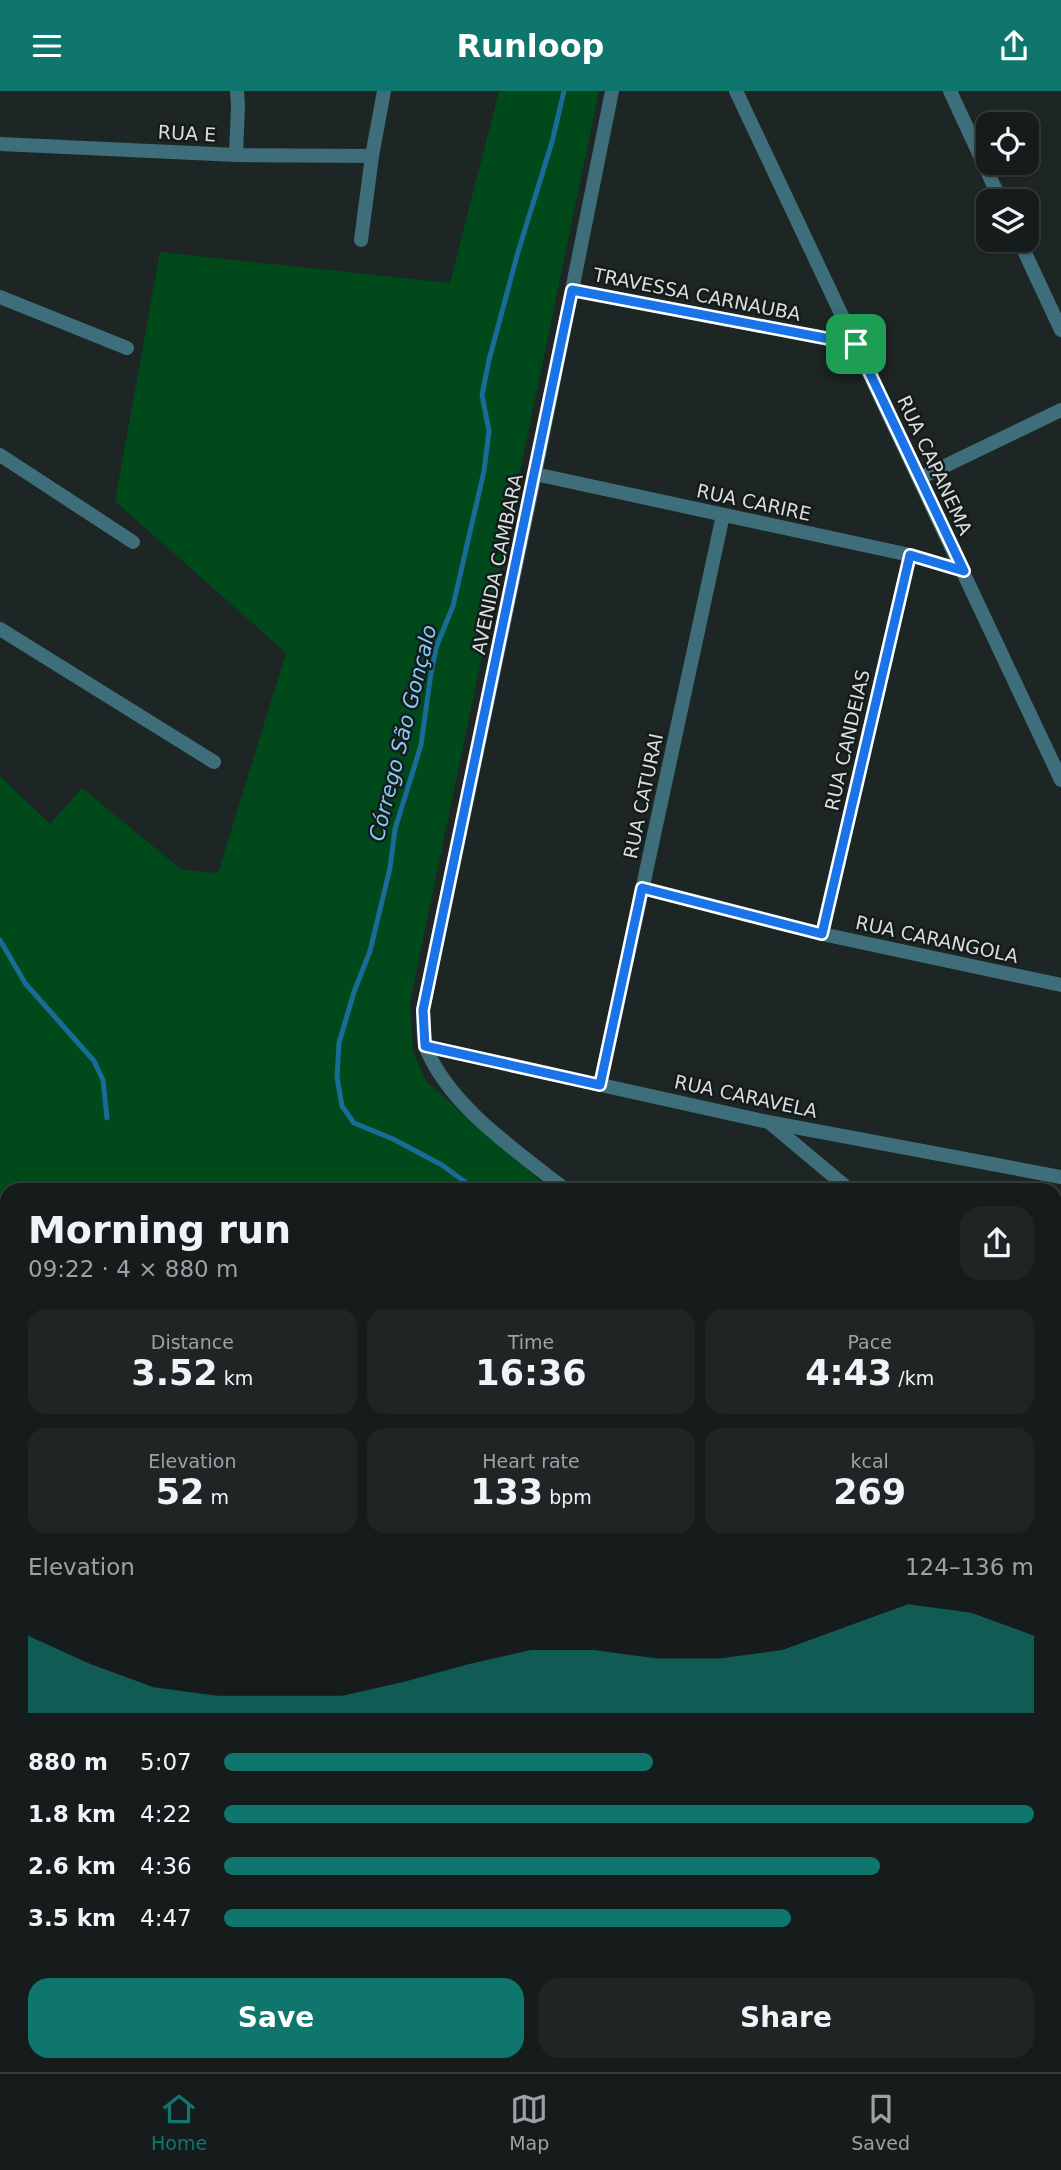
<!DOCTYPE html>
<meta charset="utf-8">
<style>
:root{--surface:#161c1c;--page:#1f2525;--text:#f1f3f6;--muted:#9ea1a3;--line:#353a3b;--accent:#0f766e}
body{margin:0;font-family:"DejaVu Sans",sans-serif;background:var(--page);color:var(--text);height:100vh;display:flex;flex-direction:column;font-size:26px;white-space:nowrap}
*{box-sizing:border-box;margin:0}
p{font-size:23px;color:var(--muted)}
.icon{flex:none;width:38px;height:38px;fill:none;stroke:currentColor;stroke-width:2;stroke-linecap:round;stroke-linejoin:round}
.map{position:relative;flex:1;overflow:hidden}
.panel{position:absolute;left:0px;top:1092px;width:1062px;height:889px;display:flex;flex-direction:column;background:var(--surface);border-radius:21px 21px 0 0;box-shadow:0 2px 5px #0004,0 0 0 2px var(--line)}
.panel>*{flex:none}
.fabs{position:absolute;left:976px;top:21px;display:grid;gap:14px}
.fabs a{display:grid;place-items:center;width:63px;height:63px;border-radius:14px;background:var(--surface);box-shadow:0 2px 5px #0004,0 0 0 2px var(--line);font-size:35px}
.pin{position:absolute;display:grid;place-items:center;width:60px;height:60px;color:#fff;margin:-30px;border-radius:14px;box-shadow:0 4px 10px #0006}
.round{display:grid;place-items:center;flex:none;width:74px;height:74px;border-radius:21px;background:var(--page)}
.headline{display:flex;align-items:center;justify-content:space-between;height:119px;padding:0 28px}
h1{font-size:38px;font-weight:700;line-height:52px}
.metrics{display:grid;grid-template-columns:repeat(3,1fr);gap:10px;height:119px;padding:7px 28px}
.metrics div{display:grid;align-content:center;border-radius:18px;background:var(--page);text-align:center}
.metrics b{font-size:35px;font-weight:700}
.metrics small{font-size:19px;font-weight:400}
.metrics p{font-size:19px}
.chart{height:196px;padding:14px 28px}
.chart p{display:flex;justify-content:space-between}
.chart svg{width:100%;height:126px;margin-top:7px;fill:var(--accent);opacity:.7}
.button{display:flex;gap:14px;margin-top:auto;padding:14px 28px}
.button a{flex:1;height:80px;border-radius:21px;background:var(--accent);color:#fff;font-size:28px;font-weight:700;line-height:80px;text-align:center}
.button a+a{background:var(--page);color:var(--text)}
ul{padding:0 28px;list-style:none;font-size:23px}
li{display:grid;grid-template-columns:112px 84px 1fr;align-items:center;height:52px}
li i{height:18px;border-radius:9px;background:var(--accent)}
header{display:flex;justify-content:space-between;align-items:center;height:91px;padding:0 28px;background:var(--accent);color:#fff;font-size:32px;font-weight:700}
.tabs{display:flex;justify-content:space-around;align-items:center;height:98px;border-top:2px solid var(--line);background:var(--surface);font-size:19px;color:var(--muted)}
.tabs a{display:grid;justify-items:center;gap:4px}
.tabs .active{color:var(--accent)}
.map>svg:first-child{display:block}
</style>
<header><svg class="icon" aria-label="menu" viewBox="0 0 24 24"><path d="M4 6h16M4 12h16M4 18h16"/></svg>Runloop<svg class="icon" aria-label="share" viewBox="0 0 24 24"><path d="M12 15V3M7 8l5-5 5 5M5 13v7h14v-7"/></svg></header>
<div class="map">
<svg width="1061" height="1981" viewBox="0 0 1061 1981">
<rect width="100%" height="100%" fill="#1e2525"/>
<g fill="#00491b">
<polygon points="499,0 599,0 410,911 413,960 426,990 551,1099 7,1099 7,1503 0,1502 0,685 50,733 82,697 182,779 218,782 286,562 115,410 160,161 450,192"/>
<polygon points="1055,1526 1061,1530 1061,1665 1055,1672"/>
<polygon points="1055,1763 1061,1772 1061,1816 1055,1822"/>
<polygon points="1055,1920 1061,1926 1061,1981 968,1981 972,1974 1055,1974"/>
<polygon points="789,1974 836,1974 829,1981 802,1981"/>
</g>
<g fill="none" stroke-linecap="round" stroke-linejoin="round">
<g stroke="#196c97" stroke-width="5">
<polyline points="0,849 25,892 94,970 103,989 107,1027"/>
<polyline points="476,1099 442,1074 393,1048 354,1032 342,1015 337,986 339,952 354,901 370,860 390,777 395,738 421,654 431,582 437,554 453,515 484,380 489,340 482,304 489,269 518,161 552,51 564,0"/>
<polyline points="1008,1974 1019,1981"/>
</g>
<g stroke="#3d6e7a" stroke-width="14">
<polyline points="736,0 1061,689"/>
<polyline points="0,53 236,64 372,65"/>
<polyline points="236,64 238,14 237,0"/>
<polyline points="361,149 372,65 384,0"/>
<polyline points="572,199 856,253"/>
<polyline points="0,206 127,257"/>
<polyline points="0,364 133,451"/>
<polyline points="535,383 910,464 964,480"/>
<polyline points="920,387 1061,319"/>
<polyline points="0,538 214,671"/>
<polyline points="643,797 822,843 1061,894"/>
<polyline points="822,843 910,464"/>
<polyline points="425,955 768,1031 1061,1086"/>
<polyline points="600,994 723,424"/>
<polyline points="771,1033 850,1099"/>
<path d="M566,1099C517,1060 450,1016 426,957C422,946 424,930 423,919L535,383L612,0"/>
<polyline points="1055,1268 1061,1273"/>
<polyline points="1055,1511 1061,1516"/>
<polyline points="0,1528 7,1528"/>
<polyline points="0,1675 7,1669"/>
<polyline points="1055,1840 1061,1833"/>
<polyline points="1055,1903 1061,1908"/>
<polyline points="0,1950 7,1945"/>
<polyline points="712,1974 714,1981"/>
<polyline points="5,1981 25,1974"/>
<polyline points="583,1981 602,1974"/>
<polyline points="950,1981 954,1974"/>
</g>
<g stroke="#3d6e7a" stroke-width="14">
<polyline points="950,0 1001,110"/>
<polyline points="1019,149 1061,239"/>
</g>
</g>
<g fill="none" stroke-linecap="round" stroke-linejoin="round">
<g stroke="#fff" stroke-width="14">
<polygon id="route" points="572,199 856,253 964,480 910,464 822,843 642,797 600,994 425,955 423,919"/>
</g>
<use href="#route" stroke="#1a73e8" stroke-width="9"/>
</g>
<g text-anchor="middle" stroke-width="5" stroke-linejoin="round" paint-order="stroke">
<g font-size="19" fill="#dadede" stroke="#151b1b">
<text transform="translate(187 42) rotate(3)" y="7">RUA E</text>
<text transform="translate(697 203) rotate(11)" y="7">TRAVESSA CARNAUBA</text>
<text transform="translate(935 374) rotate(65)" y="7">RUA CAPANEMA</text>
<text transform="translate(754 411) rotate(12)" y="7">RUA CARIRE</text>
<text transform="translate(497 473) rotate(-78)" y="7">AVENIDA CAMBARA</text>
<text transform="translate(847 649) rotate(-77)" y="7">RUA CANDEIAS</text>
<text transform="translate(643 705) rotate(-78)" y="7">RUA CATURAI</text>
<text transform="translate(937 848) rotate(12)" y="7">RUA CARANGOLA</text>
<text transform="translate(746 1005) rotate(12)" y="7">RUA CARAVELA</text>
</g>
<g font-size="21" font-style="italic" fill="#85cbf6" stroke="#151b1b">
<text transform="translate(403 642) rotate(-76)" y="7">Córrego São Gonçalo</text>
</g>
</g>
</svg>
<div class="fabs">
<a><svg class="icon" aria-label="locate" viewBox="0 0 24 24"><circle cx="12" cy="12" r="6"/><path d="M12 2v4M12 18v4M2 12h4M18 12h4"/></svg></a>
<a><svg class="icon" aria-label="layers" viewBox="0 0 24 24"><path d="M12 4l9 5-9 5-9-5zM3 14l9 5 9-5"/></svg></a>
</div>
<div class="pin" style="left:856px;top:253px;background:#1e9e55"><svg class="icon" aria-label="arrive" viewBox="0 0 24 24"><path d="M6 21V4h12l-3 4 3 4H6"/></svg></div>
<section class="panel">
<div class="headline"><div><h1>Morning run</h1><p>09:22 · 4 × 880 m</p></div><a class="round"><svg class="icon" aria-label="share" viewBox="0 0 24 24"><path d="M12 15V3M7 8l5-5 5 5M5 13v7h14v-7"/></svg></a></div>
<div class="metrics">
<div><p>Distance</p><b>3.52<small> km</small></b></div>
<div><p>Time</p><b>16:36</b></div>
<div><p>Pace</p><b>4:43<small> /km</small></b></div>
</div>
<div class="metrics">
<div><p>Elevation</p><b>52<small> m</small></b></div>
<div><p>Heart rate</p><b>133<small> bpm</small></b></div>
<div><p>kcal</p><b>269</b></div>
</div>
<div class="chart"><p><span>Elevation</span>124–136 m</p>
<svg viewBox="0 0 160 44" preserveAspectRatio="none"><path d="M0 44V17L10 27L20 35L30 38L40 38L50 38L60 33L70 27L80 22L90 22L100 25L110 25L120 22L130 14L140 6L150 9L160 17V44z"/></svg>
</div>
<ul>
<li><b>880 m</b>5:07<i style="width:53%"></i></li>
<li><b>1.8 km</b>4:22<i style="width:100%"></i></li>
<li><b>2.6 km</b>4:36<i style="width:81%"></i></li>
<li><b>3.5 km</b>4:47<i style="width:70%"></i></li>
</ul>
<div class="button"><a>Save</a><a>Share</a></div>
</section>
</div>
<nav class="tabs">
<a class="active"><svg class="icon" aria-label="home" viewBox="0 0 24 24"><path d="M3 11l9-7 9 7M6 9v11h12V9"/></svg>Home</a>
<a><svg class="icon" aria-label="map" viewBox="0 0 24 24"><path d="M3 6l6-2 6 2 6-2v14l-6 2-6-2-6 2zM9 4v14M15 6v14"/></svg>Map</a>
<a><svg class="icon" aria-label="saved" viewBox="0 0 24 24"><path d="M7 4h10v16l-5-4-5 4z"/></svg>Saved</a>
</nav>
